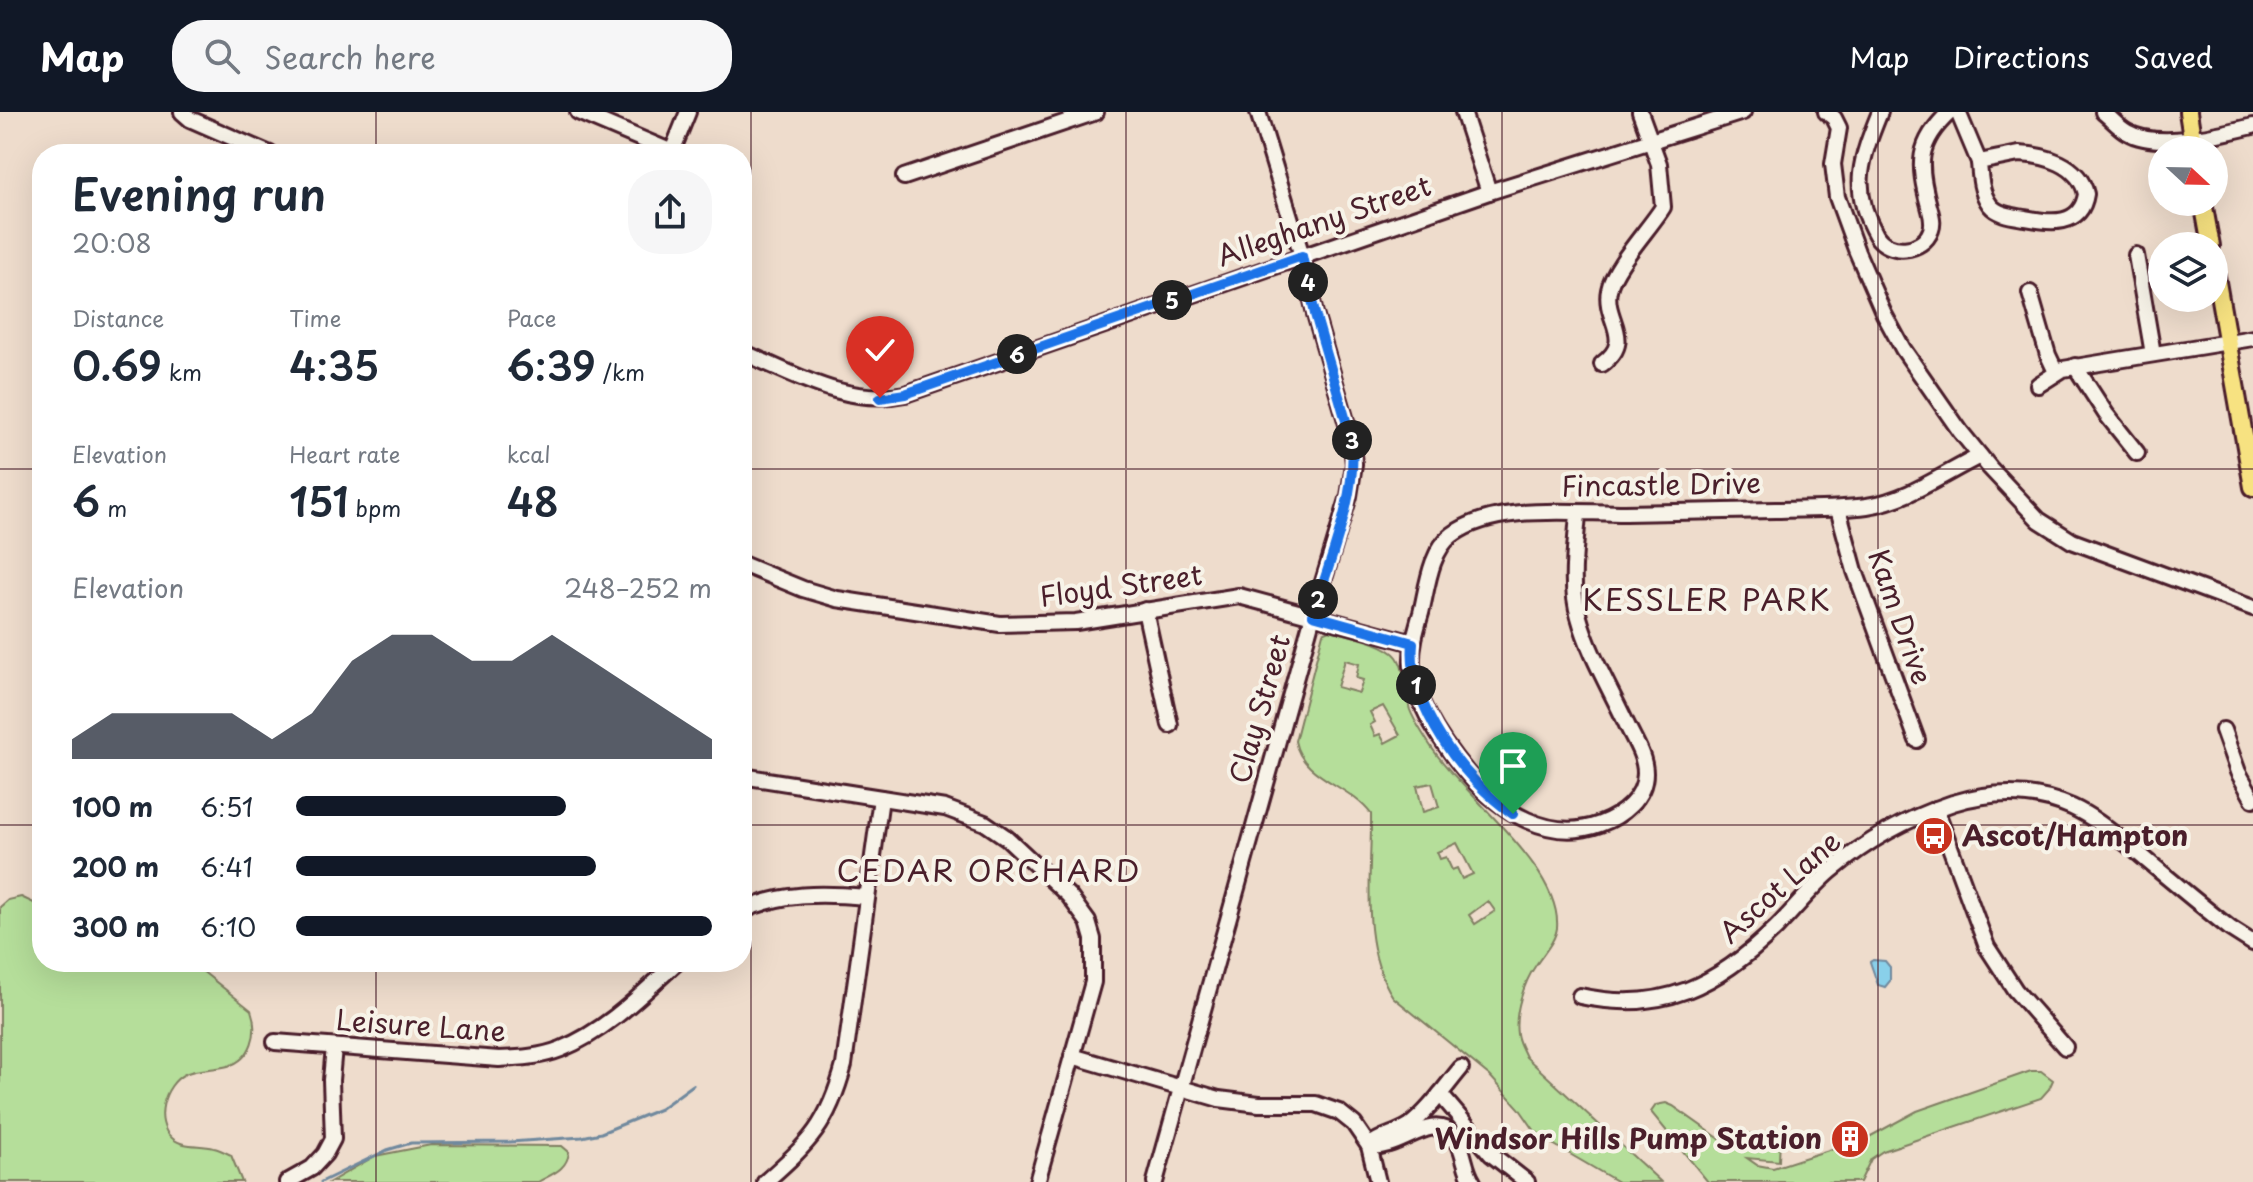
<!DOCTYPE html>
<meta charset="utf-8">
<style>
:root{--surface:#fff;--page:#f6f6f7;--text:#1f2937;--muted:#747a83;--accent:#111827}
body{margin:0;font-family:"Playpen Sans",sans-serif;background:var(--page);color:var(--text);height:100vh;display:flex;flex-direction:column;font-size:30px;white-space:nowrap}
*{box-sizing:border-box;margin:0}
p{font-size:26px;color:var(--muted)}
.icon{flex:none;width:44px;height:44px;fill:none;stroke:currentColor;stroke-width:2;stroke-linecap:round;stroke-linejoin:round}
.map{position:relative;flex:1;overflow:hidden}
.details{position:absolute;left:32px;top:32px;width:720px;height:828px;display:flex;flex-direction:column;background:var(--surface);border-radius:32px;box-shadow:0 8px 32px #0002}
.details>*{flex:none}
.needle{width:52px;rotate:112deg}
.buttons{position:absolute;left:2148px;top:24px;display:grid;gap:16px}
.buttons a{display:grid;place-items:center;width:80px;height:80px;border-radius:50%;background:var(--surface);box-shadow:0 8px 32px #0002;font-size:40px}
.pin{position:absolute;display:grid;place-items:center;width:68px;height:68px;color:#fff;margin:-82px -34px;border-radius:50% 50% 50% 0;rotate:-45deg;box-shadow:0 0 8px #0007}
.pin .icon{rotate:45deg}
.km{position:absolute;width:40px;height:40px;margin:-20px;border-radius:50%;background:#222;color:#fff;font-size:22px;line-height:40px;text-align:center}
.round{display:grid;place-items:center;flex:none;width:84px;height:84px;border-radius:32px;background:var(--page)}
.overview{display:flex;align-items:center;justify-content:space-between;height:136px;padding:0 40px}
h1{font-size:44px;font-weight:600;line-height:60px}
.stats{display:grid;grid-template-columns:repeat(3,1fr);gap:12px;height:136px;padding:8px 40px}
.stats div{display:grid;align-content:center}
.stats b{font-size:40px;font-weight:600}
.stats small{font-size:22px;font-weight:400}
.stats p{font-size:22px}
.chart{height:224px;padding:16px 40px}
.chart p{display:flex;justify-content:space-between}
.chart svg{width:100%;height:144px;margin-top:8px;fill:var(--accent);opacity:.7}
ul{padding:0 40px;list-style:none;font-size:26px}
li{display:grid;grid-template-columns:128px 96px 1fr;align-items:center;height:60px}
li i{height:20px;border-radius:10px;background:var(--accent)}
header{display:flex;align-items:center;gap:48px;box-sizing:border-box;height:112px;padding:0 40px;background:var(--accent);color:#fff}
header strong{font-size:38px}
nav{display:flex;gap:44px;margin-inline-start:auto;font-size:28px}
.search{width:560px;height:72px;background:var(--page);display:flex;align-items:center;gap:20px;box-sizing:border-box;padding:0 28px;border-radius:32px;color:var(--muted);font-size:30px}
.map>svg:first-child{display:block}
</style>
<header>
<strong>Map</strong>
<div class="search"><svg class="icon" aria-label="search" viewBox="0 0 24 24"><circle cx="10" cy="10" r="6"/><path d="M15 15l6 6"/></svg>Search here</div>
<nav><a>Map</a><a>Directions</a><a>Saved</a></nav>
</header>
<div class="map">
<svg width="2253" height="1070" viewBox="0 0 2253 1070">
<rect width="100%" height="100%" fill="#eedccc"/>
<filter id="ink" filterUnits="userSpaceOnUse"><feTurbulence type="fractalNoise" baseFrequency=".0125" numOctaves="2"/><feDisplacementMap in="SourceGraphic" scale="16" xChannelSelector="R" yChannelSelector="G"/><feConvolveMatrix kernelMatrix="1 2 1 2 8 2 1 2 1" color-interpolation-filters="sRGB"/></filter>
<g filter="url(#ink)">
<g fill="#b5de9a" stroke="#807e62" stroke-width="2" fill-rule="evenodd">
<path d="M1330,518C1347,523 1387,531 1397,545C1406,558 1405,582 1410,598C1414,609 1422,620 1428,630C1459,681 1562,754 1557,816C1555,830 1543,842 1536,853C1524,870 1514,901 1517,922C1518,930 1523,938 1526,945L1661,1070H1618L1551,1031L1535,1019L1519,996L1490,964L1393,885C1359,833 1372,761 1371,702C1350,673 1302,666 1295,629L1323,521ZM1345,548L1359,552L1356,566L1363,568L1359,581L1337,575ZM1383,594L1400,623L1385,631L1380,622L1375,624L1370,613L1375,610L1370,600ZM1432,671L1439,695L1423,700L1417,674ZM1457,731L1473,762L1462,767L1457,756L1452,758L1446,745L1440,747L1437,740ZM1488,789L1495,799L1475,812L1469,803Z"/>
<path d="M21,785L34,791L42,799V850H191L251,898C259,920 252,947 228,954C215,958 197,956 185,962C164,972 153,1010 172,1026C183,1036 200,1032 214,1036C219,1037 225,1040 231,1043L242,1070H0V795L8,788Z"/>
<polygon points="2031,959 2041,959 2053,968 2049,977 2041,986 1883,1039 1871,1047 1860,1070 1708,1070 1651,1000 1656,993 1666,991 1673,994 1727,1032 1729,1020 1780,1024 1779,1049 1747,1046 1757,1053 1773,1056 1869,1025 1917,999"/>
<path d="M431,1033L562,1034L569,1040C567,1058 552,1062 538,1070H330L375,1044Z"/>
</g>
<polygon fill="#89d0ea" stroke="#70899e" stroke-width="2" points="1873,848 1885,849 1890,855 1890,869 1885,875 1878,873 1870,850"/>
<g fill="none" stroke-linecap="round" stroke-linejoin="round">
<polyline stroke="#70899e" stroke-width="3" points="321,1070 387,1038 411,1031 510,1030 582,1025 601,1021 660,997 693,973"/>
<g stroke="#4a1f2b" stroke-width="20">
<g id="minor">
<polyline points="182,0 190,7 270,42"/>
<polyline points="578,0 672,40"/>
<polyline points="1463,0 1489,80"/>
<polyline points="1826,0 1834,6 1839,16 1833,52 1837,85 1857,140 1884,202 1903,237 1960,319 1990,356 2039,408 2072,429 2253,496"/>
<path d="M1880,0C1862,45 1849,76 1876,123C1888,143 1923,141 1931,118C1934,110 1931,102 1929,94C1918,53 1916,31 1950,0"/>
<polyline points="1958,0 1979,50"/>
<path d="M2103,0C2111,6 2118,15 2127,20C2158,38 2220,22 2253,14"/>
<polyline points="671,42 688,0"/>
<path d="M2019,42C2045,43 2079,52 2086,82C2081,115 2050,111 2025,106C2013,104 1998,103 1990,93C1981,81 1980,65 1979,50Z"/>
<polyline points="904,65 1096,0"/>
<polyline points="2136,143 2153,242"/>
<polyline points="2030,181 2048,243 2056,260"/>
<path d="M742,240C794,262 847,294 905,282L1489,80L1743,0"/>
<path d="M1602,252C1636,227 1603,208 1609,178C1613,155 1650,116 1663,95L1659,52L1640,0"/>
<polyline points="2075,254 2106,302 2137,341"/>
<polyline points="2038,273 2063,257 2253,226"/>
<polyline points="1838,397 1855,459 1917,628"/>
<path d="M1578,401C1576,435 1569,472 1579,505C1589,542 1611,578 1627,613C1634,628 1645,644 1645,661C1645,686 1622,704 1600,712C1549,731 1500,699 1468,662C1444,633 1414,592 1412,553C1411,535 1416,518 1421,501C1427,477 1430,439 1452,423C1495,391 1573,401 1625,401C1675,400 1725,399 1775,398C1806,397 1836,398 1867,394C1908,388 1943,362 1980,344"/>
<polyline points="742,452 803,477 837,487 1000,512 1076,510 1239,484 1413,531"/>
<polyline points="1145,498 1170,613"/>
<polyline points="2223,618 2238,660 2253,687"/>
<polyline points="742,664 945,696 985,711 1007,726 1069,784 1088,810 1093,827 1093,870 1037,1070"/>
<polyline points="1936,697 1987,835 2015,878 2065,935"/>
<path d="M742,799C782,780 823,781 866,785"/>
<path d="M1580,884C1662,902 1718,873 1776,816C1795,797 1811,776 1831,759C1867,728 1908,706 1953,691C1992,679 2033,678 2072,695C2096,706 2116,724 2137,740C2168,766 2199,792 2231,817L2253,831"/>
<path d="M275,930L499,947C520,946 541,945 561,937C606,919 642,882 677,850"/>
<polyline points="1072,944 1219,987 1259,992 1316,992 1339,1000 1354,1012 1369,1034 1378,1070"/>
<polyline points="1440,982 1491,1042 1527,1070"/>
<path d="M1369,1034C1399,1039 1431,999 1453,1023C1465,1035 1463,1056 1473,1070"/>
<path d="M1369,1034C1382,1023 1395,1023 1409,1014C1429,999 1445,975 1461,956"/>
<polyline points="287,1070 312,1056 325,1042 333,1027 331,968 334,935"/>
<path d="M765,1070C810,1030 828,1013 844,953L881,686"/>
<polyline points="1155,1070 1313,503 1349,384 1354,352 1351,326 1315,202 1302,144 1258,0"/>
</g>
</g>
<g stroke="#4a1f2b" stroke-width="22">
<g id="major">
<polyline points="2188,0 2194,38"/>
<polyline points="2203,90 2211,134"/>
<polyline points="2214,153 2253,375"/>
</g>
</g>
<use href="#minor" stroke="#f7f3e8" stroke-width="14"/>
<use href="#major" stroke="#f7e281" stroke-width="16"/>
</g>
</g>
<g fill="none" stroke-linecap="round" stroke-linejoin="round" filter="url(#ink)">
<g stroke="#fff" stroke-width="16">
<path id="route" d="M880,286L905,282L1302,144L1315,202L1351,326C1360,377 1328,453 1313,503L1413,531C1407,593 1463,668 1513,702"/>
</g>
<use href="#route" stroke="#1a73e8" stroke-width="10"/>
</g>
<path fill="none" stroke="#4a1f2b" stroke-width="2" stroke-opacity="0.55" d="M376,0V42M751,0V1070M1126,0V1070M1502,0V1070M1878,0V1070M0,357H42M742,357H2253M0,713H42M742,713H2253M376,850V1070"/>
<defs>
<g id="bus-disc" transform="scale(2)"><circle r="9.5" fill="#c8321e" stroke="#f7f3e8"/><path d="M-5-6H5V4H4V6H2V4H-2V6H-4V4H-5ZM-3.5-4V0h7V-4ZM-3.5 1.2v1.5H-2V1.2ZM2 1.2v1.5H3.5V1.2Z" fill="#fff"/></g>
<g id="building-disc" transform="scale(2)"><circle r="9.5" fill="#c8321e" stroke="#f7f3e8"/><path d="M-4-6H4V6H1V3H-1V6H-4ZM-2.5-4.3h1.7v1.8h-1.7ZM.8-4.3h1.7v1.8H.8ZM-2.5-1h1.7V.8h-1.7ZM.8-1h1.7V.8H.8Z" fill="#fff"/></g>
</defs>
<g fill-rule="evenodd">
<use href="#bus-disc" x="1934" y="724"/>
<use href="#building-disc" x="1850" y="1027"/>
</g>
<g text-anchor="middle" stroke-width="8" stroke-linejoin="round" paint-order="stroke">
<g font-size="28" fill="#4a1f2b" stroke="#f7f3e8">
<text transform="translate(1324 109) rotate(-19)" y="10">Alleghany Street</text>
<text transform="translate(1661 373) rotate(-1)" y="10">Fincastle Drive</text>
<text transform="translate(1121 474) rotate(-8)" y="10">Floyd Street</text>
<text transform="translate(1900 505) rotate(71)" y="10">Kam Drive</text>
<text transform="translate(1260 597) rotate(-74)" y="10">Clay Street</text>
<text transform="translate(1780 775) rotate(-42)" y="10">Ascot Lane</text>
<text transform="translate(421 914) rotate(4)" y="10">Leisure Lane</text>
</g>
<g font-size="28" font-weight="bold" fill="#4a1f2b" stroke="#f7f3e8" text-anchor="start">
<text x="1962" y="734">Ascot/Hampton</text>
<text x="1822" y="1037" text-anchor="end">Windsor Hills Pump Station</text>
</g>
<g font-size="30" letter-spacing="2" fill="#4a1f2b" stroke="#f7f3e8">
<text x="1707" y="499">KESSLER PARK</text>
<text x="989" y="770">CEDAR ORCHARD</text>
</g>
</g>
</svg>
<div class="buttons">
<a><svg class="needle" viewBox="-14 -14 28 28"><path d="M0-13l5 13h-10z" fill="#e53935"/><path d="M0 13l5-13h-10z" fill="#747a83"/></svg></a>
<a><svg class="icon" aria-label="layers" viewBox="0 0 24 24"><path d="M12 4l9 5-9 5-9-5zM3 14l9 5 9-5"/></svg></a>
</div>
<div class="pin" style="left:1513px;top:702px;background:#1e9e55"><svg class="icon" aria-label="arrive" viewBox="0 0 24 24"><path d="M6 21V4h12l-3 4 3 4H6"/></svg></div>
<div class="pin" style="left:880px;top:286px;background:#d93025"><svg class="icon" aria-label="check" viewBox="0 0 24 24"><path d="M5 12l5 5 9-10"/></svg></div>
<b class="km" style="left:1416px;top:573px">1</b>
<b class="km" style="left:1318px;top:487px">2</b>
<b class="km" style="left:1352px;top:328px">3</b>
<b class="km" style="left:1308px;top:170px">4</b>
<b class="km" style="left:1172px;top:188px">5</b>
<b class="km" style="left:1017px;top:242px">6</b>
<section class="details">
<div class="overview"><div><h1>Evening run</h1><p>20:08</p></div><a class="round"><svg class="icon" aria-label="share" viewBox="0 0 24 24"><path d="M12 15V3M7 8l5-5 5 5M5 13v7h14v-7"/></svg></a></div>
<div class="stats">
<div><p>Distance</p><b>0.69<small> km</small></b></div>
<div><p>Time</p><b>4:35</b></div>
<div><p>Pace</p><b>6:39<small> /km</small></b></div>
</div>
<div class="stats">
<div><p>Elevation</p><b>6<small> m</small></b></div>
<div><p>Heart rate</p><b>151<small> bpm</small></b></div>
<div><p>kcal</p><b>48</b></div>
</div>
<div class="chart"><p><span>Elevation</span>248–252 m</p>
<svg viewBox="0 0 160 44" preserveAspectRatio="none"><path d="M0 44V38L10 30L20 30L30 30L40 30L50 38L60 30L70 14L80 6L90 6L100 14L110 14L120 6L130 14L140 22L150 30L160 38V44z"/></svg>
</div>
<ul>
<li><b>100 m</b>6:51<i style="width:65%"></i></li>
<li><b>200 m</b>6:41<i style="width:72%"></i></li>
<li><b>300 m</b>6:10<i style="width:100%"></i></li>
</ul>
</section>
</div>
